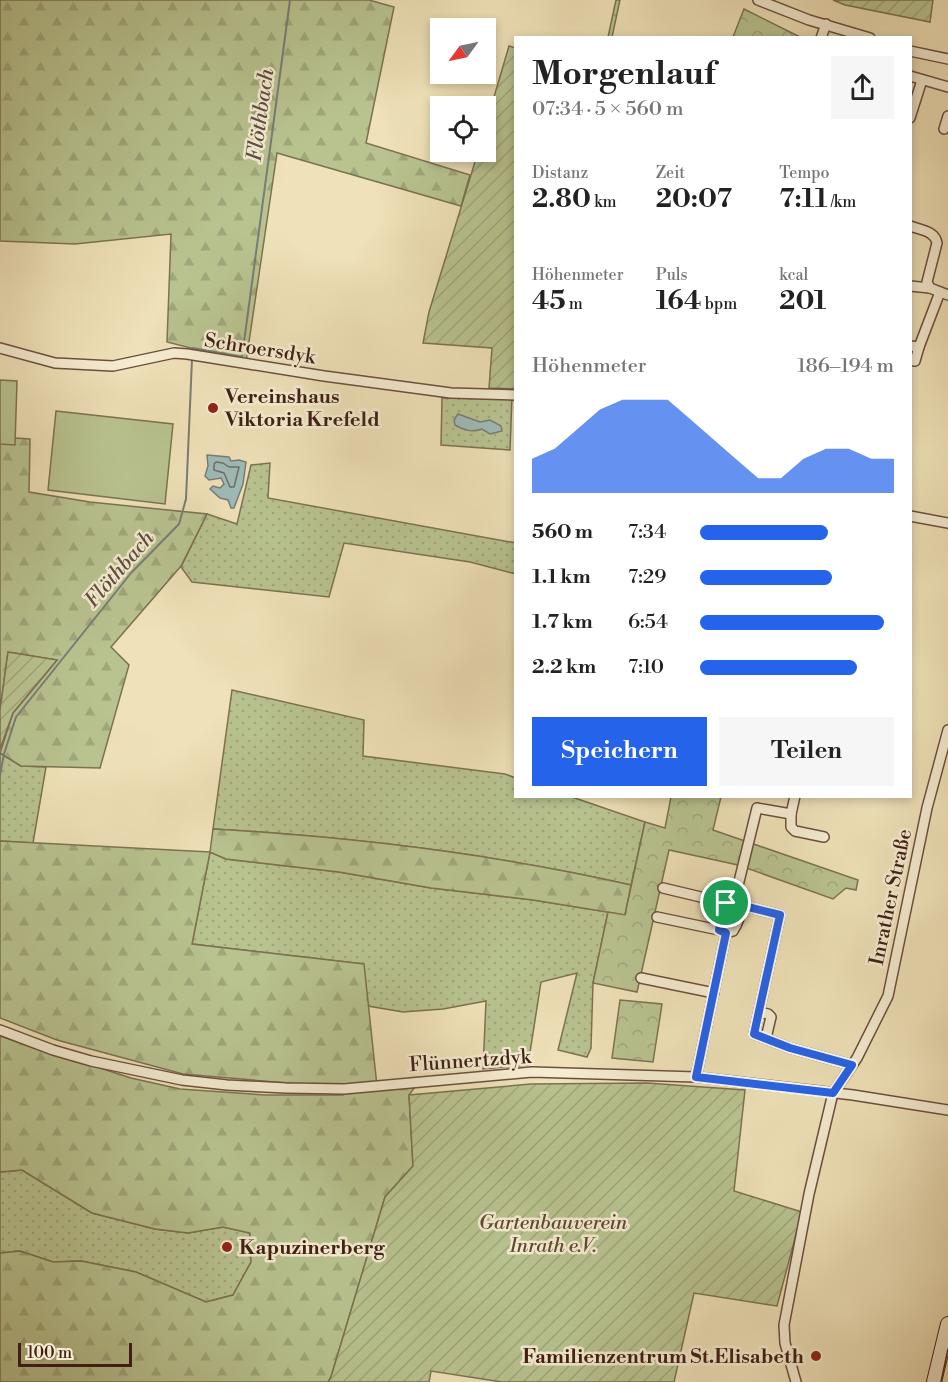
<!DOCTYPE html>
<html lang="de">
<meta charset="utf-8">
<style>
:root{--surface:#fff;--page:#f6f6f6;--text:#222;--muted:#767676;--accent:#2563eb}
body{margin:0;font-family:"Libre Bodoni",serif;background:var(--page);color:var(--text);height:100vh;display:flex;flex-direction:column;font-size:22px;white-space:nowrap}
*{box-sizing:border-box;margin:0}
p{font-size:20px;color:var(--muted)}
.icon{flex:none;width:33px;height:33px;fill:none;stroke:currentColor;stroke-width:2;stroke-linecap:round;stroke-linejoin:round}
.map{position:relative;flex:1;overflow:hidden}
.side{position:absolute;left:514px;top:36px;width:398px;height:762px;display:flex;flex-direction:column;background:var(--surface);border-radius:0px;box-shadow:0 3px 9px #0003}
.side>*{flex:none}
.needle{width:39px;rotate:237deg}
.fabs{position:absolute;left:430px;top:18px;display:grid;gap:12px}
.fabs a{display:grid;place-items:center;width:66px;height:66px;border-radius:0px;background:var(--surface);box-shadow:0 3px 9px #0003;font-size:30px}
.scale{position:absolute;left:18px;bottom:15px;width:114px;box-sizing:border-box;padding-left:6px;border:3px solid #402014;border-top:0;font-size:16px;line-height:21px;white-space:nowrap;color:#402014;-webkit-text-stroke:4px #f5ecd1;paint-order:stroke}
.pin{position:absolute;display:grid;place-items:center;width:51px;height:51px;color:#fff;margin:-26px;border:3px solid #fff;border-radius:50%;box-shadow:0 2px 6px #0007}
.round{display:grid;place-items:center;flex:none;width:63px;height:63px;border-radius:0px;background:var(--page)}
.head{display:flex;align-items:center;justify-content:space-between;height:102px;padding:0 18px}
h1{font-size:33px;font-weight:700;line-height:45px}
.stats{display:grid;grid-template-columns:repeat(3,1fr);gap:9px;height:102px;padding:6px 18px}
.stats div{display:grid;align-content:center}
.stats b{font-size:26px;font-weight:700}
.stats small{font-size:16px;font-weight:400}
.stats p{font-size:16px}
.chart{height:168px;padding:12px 18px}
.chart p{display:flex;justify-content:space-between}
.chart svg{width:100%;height:108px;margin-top:6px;fill:var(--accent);opacity:.7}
.action{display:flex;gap:12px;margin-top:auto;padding:12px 18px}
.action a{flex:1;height:69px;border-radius:0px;background:var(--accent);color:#fff;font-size:24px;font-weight:700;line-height:69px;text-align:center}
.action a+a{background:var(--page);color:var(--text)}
ul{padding:0 18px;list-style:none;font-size:20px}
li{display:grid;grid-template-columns:96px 72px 1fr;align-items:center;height:45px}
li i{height:15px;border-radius:8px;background:var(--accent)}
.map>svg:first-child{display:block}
</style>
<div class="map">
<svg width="948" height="1382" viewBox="0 0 948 1382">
<defs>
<pattern id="grass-dots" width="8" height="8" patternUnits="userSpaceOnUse" patternTransform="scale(1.5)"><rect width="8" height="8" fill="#b8c390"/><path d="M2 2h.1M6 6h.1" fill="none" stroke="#9fa77b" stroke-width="1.8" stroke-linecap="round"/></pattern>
<pattern id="forest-firs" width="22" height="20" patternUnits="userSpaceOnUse" patternTransform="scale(1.5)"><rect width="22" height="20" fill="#b8c390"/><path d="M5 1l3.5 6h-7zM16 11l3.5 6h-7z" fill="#9fa77b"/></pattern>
<pattern id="park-crowns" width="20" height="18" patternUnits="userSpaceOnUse" patternTransform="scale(1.5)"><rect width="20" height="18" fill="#b8c390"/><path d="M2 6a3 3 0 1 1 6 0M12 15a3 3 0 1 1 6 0" fill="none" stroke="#9fa77b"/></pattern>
<pattern id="garden-furrows" width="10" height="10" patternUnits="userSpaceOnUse" patternTransform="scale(1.5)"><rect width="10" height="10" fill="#b8c390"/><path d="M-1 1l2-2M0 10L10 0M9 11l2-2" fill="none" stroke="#9fa77b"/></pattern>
</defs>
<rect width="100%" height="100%" fill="#efe1b8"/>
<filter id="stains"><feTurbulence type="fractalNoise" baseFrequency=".00333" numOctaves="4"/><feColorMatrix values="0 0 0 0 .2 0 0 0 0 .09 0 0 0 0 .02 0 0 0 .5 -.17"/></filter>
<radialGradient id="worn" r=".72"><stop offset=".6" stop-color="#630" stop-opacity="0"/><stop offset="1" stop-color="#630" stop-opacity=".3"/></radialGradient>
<g fill="url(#grass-dots)" stroke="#7c7252" stroke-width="1.5">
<polygon points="616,0 620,0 612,37 608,37"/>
<polygon points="512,397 510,450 441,445 442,398"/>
<polygon points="270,463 268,498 516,543 516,574 470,562 344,543 329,597 192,582 181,567 207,514 237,524 251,465"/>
<path d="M232,690L364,720L363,756L505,774L516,778V796L572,797L645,822L631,885C495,854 352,837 213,829Z"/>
<polygon points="0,753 21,766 46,767 33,843 0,841"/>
<polygon points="210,852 226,859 339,872 431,888 533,900 608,912 593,983 591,1048 587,1057 558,1050 577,973 541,982 528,1065 483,1069 486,1001 443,1009 403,1012 368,1006 363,964 192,944"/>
<polygon points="727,907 736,908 733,929 723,926"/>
<polygon points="22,1170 92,1213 155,1229 188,1233 223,1227 250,1233 251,1262 233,1295 206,1302 136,1272 81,1261 53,1262 20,1251 0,1253 0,1172"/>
</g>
<g fill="url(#forest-firs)" stroke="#7c7252" stroke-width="1.5">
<polygon points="0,0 369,0 394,7 366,143 470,175 461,206 277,153 246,362 167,342 171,234 75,244 0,241"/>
<polygon points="0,437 30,439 29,492 90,502 207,514 181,566 111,647 129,665 100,768 21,766 0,753 13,713 57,660 8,652 0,710"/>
<path d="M213,829C352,837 495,854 631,885L625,915L533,900L431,888L339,872L226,859L210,852L192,944L364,964L377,1086L345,1088L183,1074L57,1040L0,1018V841L210,852Z"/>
<polygon points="0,1036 131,1078 180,1089 265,1095 343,1095 344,1089 415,1087 409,1095 413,1166 385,1197 331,1377 328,1382 0,1382 0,1253 20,1251 53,1262 81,1261 136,1272 206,1302 233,1295 251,1262 250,1233 223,1227 188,1233 155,1229 92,1213 22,1170 0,1172"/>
</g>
<g fill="url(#park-crowns)" stroke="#7c7252" stroke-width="1.5">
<polygon points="744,9 800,37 733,37"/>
<polygon points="671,797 721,797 713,830 858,880 856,890 846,888 833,899 738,865 669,850 637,992 593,983 608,912 625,915 645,822 665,828"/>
<polygon points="620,1000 662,1004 653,1062 612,1058"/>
</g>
<g fill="url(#garden-furrows)" stroke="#7c7252" stroke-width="1.5">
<polygon points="833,0 933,0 930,22 845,5"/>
<polygon points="509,46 516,48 516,389 489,388 492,348 423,343 429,312 478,152 486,152 486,124"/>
<polygon points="8,652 57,660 13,713 0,749 0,710"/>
<polygon points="647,1083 745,1090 734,1191 802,1212 777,1306 694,1293 674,1382 502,1382 431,1371 429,1382 328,1382 331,1377 385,1197 413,1166 409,1095 531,1084"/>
</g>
<g fill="#b8c390" stroke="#7c7252" stroke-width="1.5">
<polygon points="0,380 17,381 15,445 0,444"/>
<polygon points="56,411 173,424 165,504 48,490"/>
</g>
<g fill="#9ebbb9" stroke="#787d77" stroke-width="1.5">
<path d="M458,414L480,422L490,420L501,426L502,431L490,434L482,429C472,433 464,430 455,425L454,420Z"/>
<polygon points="207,455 229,457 231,461 239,460 246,462 243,484 234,508 231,508 228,500 220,498 210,489 213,486 220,488 224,484 221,478 209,480 205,476 208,466"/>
</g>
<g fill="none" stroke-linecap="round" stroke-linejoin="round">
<polygon stroke="#6f6e66" stroke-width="1.5" points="216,462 223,463 229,467 239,467 234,487 230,487 224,473 214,470 214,464"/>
<g stroke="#787d77" stroke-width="2">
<polyline points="193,352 193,348 242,357 290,0"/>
<polyline points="0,775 4,754 16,717 131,573 179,524 186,499 192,359"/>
</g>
<g stroke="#6c503d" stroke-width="12">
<g id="street">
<polyline points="758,0 809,20 870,38"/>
<polyline points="821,38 826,24"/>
<polyline points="910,51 948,59"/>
<polyline points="910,76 948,87"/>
<polyline points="910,118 922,80"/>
<polyline points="944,129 948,116"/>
<path d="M910,226C921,230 935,231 937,243L927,282L930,288L948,295"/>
<polyline points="910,286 930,288"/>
<polyline points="910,346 919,347 940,292"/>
<polyline points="0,348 55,363 113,366 174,353 187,354 324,376 451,393 516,395"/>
<polyline points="910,360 915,361 919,347"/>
<polyline points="910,516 948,523"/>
<polyline points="791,814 795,796"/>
<polyline points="663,888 726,903"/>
<polyline points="734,902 757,808 791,814 791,827 795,831 824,837"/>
<polyline points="740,905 780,915 754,1034 790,1048 852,1065"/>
<polyline points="657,917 719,930"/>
<polyline points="641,978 714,993"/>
<polyline points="759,1012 768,1014 771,1017 766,1038"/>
<polyline points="0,1030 53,1050 91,1061 182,1080 227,1085 286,1088 344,1089 532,1072 631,1075 696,1077 853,1095 948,1110"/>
<path d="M696,1077L726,933L733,931C739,922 741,915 740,905L734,902L726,903L723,908L719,930L726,933"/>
<polyline points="796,1382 785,1343 784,1325 809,1194 833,1093 857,1058 888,996 927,808 948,730"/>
</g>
</g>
<g stroke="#402014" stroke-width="16">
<polyline id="secondary" points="934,1382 948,1324"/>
</g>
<use href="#street" stroke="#f5ecd1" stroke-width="9"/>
<use href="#secondary" stroke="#f5ecd1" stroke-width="14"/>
<polyline stroke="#402014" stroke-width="1.5" points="941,1382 948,1349"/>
</g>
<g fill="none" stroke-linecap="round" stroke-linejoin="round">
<g stroke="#fff" stroke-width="12">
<polygon id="route" points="734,902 740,905 780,915 754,1034 790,1048 852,1065 833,1093 696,1077 726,933 719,930 723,908 726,903"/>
</g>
<use href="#route" stroke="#2563eb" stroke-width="8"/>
</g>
<g fill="#8f2418" stroke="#f5ecd1" stroke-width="2">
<circle cx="213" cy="408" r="6"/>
<circle cx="227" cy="1247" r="6"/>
<circle cx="816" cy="1356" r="6"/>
</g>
<g text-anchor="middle" stroke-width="5" stroke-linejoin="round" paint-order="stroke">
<g font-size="20" fill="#402014" stroke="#f5ecd1">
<text transform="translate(260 348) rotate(9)" y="7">Schroersdyk</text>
<text transform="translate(890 897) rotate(-78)" y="7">Inrather Straße</text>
<text transform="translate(470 1060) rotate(-4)" y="7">Flünnertzdyk</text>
</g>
<g font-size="20" font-weight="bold" fill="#402014" stroke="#f5ecd1" text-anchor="start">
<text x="225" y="403">Vereinshaus<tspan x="225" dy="23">Viktoria Krefeld</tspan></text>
<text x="239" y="1254">Kapuzinerberg</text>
<text x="804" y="1363" text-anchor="end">Familienzentrum St.Elisabeth</text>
</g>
<g font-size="20" font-style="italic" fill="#5e4933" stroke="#f5ecd1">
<text x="553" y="1229">Gartenbauverein<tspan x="553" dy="23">Inrath e.V.</tspan></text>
</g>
<g font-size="21" font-style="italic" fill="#5c4e46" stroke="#f5ecd1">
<text transform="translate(260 115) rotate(-82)" y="7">Flöthbach</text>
<text transform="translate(119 569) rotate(-49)" y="7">Flöthbach</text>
</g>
</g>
<rect width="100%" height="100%" filter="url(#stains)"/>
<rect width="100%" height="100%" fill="url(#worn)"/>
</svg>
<div class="fabs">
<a><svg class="needle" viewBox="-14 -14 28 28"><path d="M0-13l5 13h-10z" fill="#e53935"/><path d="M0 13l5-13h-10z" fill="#767676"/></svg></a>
<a><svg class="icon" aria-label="locate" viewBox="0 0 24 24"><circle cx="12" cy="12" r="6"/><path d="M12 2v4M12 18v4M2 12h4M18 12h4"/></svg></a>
</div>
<div class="scale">100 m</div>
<div class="pin" style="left:726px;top:903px;background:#1e9e55"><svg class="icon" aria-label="arrive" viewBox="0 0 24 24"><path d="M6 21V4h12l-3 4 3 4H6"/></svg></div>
<section class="side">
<div class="head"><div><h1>Morgenlauf</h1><p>07:34 · 5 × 560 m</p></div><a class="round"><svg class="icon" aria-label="share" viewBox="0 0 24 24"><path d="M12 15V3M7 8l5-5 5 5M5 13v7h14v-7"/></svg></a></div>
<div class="stats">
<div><p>Distanz</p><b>2.80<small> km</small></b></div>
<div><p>Zeit</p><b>20:07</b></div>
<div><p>Tempo</p><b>7:11<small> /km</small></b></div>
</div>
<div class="stats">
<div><p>Höhenmeter</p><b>45<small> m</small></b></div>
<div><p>Puls</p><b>164<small> bpm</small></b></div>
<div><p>kcal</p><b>201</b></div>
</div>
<div class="chart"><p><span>Höhenmeter</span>186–194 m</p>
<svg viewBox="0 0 160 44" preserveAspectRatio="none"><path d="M0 44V30L10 26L20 18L30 10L40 6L50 6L60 6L70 14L80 22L90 30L100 38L110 38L120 30L130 26L140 26L150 30L160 30V44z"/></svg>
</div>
<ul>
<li><b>560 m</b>7:34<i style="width:66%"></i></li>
<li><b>1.1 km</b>7:29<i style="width:68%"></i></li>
<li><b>1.7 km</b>6:54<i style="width:95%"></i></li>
<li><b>2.2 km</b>7:10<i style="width:81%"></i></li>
</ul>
<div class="action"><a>Speichern</a><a>Teilen</a></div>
</section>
</div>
